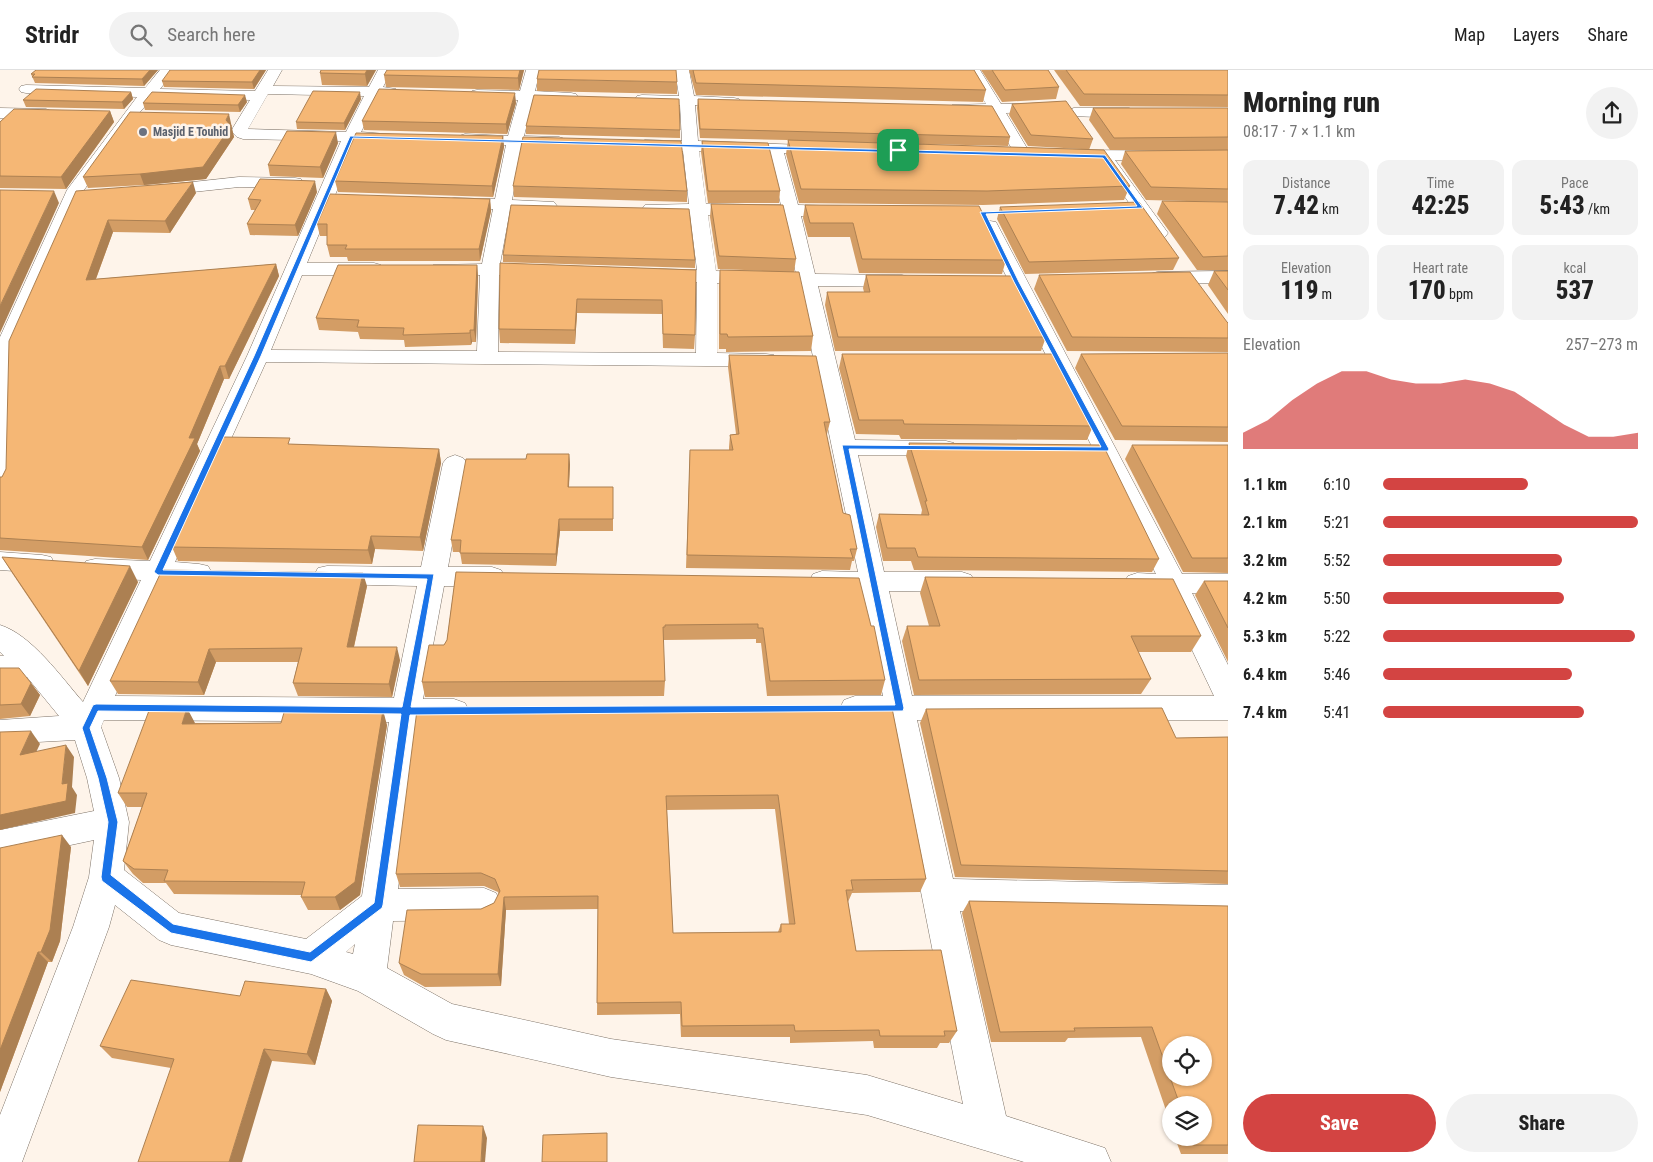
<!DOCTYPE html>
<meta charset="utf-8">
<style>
:root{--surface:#fff;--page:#f2f2f2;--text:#222;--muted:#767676;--line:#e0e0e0;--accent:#d34442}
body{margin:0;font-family:"Roboto Condensed",sans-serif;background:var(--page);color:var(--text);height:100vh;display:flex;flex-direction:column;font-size:19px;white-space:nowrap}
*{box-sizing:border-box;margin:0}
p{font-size:16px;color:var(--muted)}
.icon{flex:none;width:28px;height:28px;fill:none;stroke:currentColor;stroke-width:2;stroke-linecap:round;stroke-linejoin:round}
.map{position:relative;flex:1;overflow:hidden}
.side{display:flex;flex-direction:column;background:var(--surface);width:425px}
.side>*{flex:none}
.fabs{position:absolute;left:1162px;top:966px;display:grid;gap:10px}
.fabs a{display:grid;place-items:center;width:50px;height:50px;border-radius:50%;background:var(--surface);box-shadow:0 1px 4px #0004;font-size:25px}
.pin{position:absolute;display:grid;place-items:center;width:42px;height:42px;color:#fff;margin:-21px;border-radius:10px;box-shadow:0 2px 8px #0006}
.round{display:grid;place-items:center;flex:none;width:52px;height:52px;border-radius:26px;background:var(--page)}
.head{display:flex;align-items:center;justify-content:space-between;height:85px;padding:0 15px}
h1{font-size:28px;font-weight:800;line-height:38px}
.metrics{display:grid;grid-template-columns:repeat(3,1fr);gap:8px;height:85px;padding:5px 15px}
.metrics div{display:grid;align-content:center;border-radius:12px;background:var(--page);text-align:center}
.metrics b{font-size:25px;font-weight:800}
.metrics small{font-size:14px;font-weight:400}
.metrics p{font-size:14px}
.chart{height:140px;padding:10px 15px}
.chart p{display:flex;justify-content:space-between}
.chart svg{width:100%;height:90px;margin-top:5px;fill:var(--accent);opacity:.7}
.action{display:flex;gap:10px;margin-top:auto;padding:10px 15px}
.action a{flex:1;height:58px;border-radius:30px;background:var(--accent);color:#fff;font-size:20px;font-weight:800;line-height:58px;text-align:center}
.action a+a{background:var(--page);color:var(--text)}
ul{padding:0 15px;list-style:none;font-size:16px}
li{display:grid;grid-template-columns:80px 60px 1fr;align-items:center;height:38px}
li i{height:12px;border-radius:6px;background:var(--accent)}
header{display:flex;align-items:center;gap:30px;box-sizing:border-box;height:70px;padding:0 25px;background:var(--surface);border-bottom:1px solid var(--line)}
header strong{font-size:24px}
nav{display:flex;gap:28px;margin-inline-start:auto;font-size:18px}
.search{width:350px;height:45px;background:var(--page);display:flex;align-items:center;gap:12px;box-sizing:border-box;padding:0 18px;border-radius:28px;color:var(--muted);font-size:19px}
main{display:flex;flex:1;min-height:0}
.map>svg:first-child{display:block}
</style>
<header>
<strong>Stridr</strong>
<div class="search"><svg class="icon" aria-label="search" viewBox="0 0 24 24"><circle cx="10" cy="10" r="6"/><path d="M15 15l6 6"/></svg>Search here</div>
<nav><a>Map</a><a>Layers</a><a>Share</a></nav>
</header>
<main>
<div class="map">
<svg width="1228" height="1092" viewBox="0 0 1228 1092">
<rect width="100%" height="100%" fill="#fef4ea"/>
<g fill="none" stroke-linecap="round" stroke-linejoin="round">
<g stroke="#7d7267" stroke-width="1">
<g id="minor">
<path d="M160,0H175L160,19L255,21L268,0H282L273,16L369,17L378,0H392L383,17L396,19L398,22L396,25L379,26L361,62L398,65L400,68L398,71L392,73L357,72L307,193H374L381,195L384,199L381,203L374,205H302L271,280L477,281L480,205L433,203L430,199L433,195L482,194L493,139L454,138L448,137L445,133L448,129L454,128L495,129L506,75L465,74L459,72L457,69L459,66L465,64L508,66L518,30L477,28L472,27L470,24L472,21L477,20L520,21L526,0H540L535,21L571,23L576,24L578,27L576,30L571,31L533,30L524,66L559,67L565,69L567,72L565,75L559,77L522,76L512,130L554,132L557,136L554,140H510L500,194L544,196L547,200L544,204L499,205L498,282L696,283L697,212L653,209L650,205L653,201L660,199L697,200L690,145L651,144L645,143L642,139L645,135L689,134L683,81L645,80L639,78L637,75L639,72L645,70L682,71L680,35L642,33L637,32L635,29L637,26L642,25L679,26L675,0H689L694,26L734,28L739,29L741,32L739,35L734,36L695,35L698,71L830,76L832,79L830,82L824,84L784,83L798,135L840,136L846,137L849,141L846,145L840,146H801L815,204L902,205L909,207L912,211L909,215L902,217L818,216L855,370L946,371L954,373L958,378L954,383L946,385H858L884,502H962L971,505L975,512L971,519L962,522L889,521L912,626H1214L1165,523H1137L1128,520L1124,513L1128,506L1137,503L1156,504L981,156L984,152L990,151L996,152L1182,504H1228V524L1192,523L1228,595V650H917L953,809L1228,815V847L960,841L1006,1046L1105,1078L1111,1092H1024L867,1045L611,1007L446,970L433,964L358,921L311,904L171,875L159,870L115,835L109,857L22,1092H0V1045L73,857L89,807L94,770L0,790V760L94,741L87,708L75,670L0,674V650L59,646L27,607L0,608V586H4L0,582V555C32,565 61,607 83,632L141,510L95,507L86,505L82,498L86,491L95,489L150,491L247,286L341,71L243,69L237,67L231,61L250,30L153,27L134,49L84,120L14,283L12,412L9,418L0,420V267L67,120L137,27L26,23L21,22L19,19L21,16L26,15L145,18ZM268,24L364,26L346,62L248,59ZM699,81L768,83L781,135L706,134ZM708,145L783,146L796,204L716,201ZM717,213L798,215L858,502L822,501L813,504L809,511L813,518L822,521H862L883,626H855L844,630L840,638L844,646L855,650H887L963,1034L867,1005L611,969L452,934L387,898L393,851L484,850L496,845L501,834L496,823L484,818L398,819L419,653H454L465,649L469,641L465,633L454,629H423L444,516L492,517L501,514L505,507L501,500L492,497H448L467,393L463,388L455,385L447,388L443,393L421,497L327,496L318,498L314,505L318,512L327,514L417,516L394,628L115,626L167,511L199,512L208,510L212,503L208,496L199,494L175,492L266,292L706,296H766L774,295L777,290L774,285L766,284L717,283ZM104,650L389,652L362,826L306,869L179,843L124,800L129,752L119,708L101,657ZM355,874L353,884L346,882Z"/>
<polygon points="966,0 980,0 1001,34 1054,33 1057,36 1054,39 1049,41 1006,43 1030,83 1028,86 1016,86 991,43 952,41 949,38 952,35 986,34"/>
<polygon points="0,38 46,39 51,41 54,44 51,47 46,49 0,48"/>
<polygon points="1074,38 1129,38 1134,40 1137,43 1134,46 1129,48 1069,46 1066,43 1069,40"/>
<polygon points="1072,80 1228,81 1228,91 1115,90 1168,163 1165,167 1159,168 1153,167 1099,90 1066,88 1064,85 1066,82"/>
<polygon points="239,107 295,108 301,109 303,113 301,117 295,118 239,117 156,126 150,125 147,121 150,117 156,116"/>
<polygon points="1228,201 1228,213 1157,214 1150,212 1147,208 1150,204 1157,202"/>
<polygon points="0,482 42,485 51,487 55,494 51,501 42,503 0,500"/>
</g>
</g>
<use href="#minor" fill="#fff" fill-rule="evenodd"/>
</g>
<g fill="#d39d65" fill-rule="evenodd">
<polygon points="36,0 158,0 144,16 35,13 31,4"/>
<polygon points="266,0 254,19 164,17 162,11"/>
<polygon points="376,0 367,16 322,15 320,3"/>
<polygon points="524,0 519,20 386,17 384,5"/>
<polygon points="689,0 974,0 986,20 983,32 696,25"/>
<polygon points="981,0 1048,0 1059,17 1056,29 1002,32"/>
<polygon points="1054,0 1228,0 1228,37 1080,36"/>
<polygon points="537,9 677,12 677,24 537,21"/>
<polygon points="131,22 133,29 124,39 26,37 23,30"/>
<polygon points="361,29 345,60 297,59 296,52"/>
<polygon points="698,29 1010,67 1008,76 799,71 1082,79 1028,76 1009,45 1012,34 1093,69 1089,80 1130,116 1124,130 983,135 799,133 786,84 788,70 700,68 697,38"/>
<polygon points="247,32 240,42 145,40 143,33"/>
<polygon points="516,33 507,64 364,60 362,51"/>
<polygon points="1093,38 1228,38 1228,80 1110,80 1089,50"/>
<polygon points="110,41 114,52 66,119 0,118 0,52"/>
<polygon points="232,55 231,57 234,67 206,109 144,115 88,118 83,107"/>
<polygon points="526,56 680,60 680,68 526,64"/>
<polygon points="503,66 504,77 493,127 338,122 335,111"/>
<polygon points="702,71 780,121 779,133 708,133 701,82"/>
<polygon points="338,73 323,108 270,106 268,95"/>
<polygon points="1228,80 1228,132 1146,130 1121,94 1125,81"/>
<polygon points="513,116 687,121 687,132 514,127"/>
<polygon points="76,121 196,123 170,163 113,162 96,209 276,194 279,206 229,309 224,309 197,374 200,381 148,490 0,480 0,407 2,407 6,399"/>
<polygon points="317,122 298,166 250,165 247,154 256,140 251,140 248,129"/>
<polygon points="490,129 491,141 480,191 348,191 347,187 330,187 327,175 327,166 320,166 317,154"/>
<polygon points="1162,131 1228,132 1228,200 1197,200 1157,144"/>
<polygon points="711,134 796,189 794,202 813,266 811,281 726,282 726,279 719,279 719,215 720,200 771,201 718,199 710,147"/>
<polygon points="805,135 1006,190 1002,204 859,203 850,167 808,167 803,148"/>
<polygon points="1000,137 1179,188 1173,200 1025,204 997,149"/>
<polygon points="503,185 695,190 695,198 503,192"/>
<polygon points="500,193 696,200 695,265 694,279 663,278 662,244 577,243 575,274 500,273 499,259"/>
<polygon points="477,195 478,207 476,272 472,272 471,275 405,277 404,270 360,269 358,262 319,260 316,248"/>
<polygon points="1214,201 1228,201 1228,244 1208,215"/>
<polygon points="866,205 1046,267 1041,281 835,281 825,235 827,222 864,222 863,218"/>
<polygon points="1039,205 1228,253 1228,282 1067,281 1034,219"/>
<polygon points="1228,283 1228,372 1115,370 1075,298 1081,284"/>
<polygon points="842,284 1093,356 1087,370 901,369 899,365 856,364 839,298"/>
<polygon points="729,285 830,352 827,364 826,364 843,443 857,479 854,491 852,491 850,500 686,498 690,380 729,380 729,377 730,365 736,364 728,297"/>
<polygon points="909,373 1159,489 1152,502 914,500 911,491 883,491 876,457 879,444 921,445 922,440 906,386"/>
<polygon points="292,374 439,379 441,393 423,481 375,479 372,494 178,491 172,477"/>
<polygon points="1132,375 1228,375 1228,503 1183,502 1125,389"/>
<polygon points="569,384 570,395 569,417 613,417 613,461 560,461 556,496 462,494 460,482 453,482 451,470 526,389"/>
<polygon points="2,487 138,512 88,616 12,503"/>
<polygon points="456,502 871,556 885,610 881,625 767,626 761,573 756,573 756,569 664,570 664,572 663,572 665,611 664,626 425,627 422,612 444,575 447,570"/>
<polygon points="925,507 1201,566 1191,582 1138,582 1151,609 1141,624 914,625 902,571 907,556 929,556 920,523"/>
<polygon points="1204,511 1228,511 1228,592 1195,525"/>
<polygon points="367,516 354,577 400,590 392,627 298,626 293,613 298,592 216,592 204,625 118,624 110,611"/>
<polygon points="0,598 31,613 40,625 30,646 0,649"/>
<path d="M892,638L926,809L920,822L852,823L848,832L856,881L957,961L949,973H940L937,978H874L873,971L790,973V967H681L680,944L597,945L598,839L506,840L501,916L425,917L404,905L399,893L481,839L494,833L499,825L498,822L484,816L400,817L396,804ZM775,739L789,854H781L778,862L673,863L667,740Z"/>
<polygon points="926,639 1176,668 1228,667 1228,814 955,807 920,653"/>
<polygon points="195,653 387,655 360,825 340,840 308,840 301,827 302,825 174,824 166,813 143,813 133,804 123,791 142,737 127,737 118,723"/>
<polygon points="71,777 60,871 52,892 48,892 0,1022 0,778"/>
<polygon points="969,831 1228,836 1228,1084 1181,1084 1175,1068 1204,1068 1204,1035 1171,1035 1171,1055 1141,967 1068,968 1065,972 991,972 962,843"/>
<polygon points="326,919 332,931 315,995 272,991 171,998 112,988 100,976 240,926"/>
</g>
<g fill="#ac8052">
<polygon points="150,0 158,0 144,16 142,9"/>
<polygon points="260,0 266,0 254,19 252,12"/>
<polygon points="367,0 376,0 367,16 365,4"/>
<polygon points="520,0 524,0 519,20 518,8"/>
<polygon points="131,22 133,29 124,39 122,32"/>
<polygon points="360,22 361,29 345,60 344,53"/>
<polygon points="515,23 516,33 507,64 506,54"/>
<polygon points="245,25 247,32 240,42 238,35"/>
<polygon points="110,41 114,52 66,119 61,107"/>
<polygon points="229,44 234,67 206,109 144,115 140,104 226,50"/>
<polygon points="336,62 338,73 323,108 320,97"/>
<polygon points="503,66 504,77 493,127 492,116"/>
<polygon points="315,111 317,122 298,166 295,155"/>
<polygon points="193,112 196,123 170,163 165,151"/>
<polygon points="54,121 59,133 0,263 0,236"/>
<polygon points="490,129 491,141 480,191 479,179"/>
<polygon points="108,150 113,162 91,222 86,210"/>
<polygon points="276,194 279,206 229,309 225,296"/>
<polygon points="477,195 478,207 476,272 474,260"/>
<polygon points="577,229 577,243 575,274 575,260"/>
<polygon points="470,260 472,272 471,275 470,263"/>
<polygon points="220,296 224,309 197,374 200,381 148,490 142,477"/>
<polygon points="439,379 441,393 423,481 420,467"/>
<polygon points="569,384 570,395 568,429 568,417"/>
<polygon points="559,449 560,461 556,496 556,484"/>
<polygon points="371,466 375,479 372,494 368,480"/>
<polygon points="130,496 138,512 88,616 79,601"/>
<polygon points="363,503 367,516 351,590 347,577"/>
<polygon points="397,577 400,590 392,627 389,614"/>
<polygon points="209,579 216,592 204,625 198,612"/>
<polygon points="31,613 40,625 30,646 21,634"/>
<polygon points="187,638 195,653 190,668 182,654"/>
<polygon points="383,640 387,655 360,825 340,840 335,827"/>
<polygon points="31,661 40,674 29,697 20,685"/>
<polygon points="66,675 74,687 72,717 77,725 75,743 0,760 0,745 62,714"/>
<polygon points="62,765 71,777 60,871 52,892 41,882"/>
<polygon points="504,827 506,840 501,916 498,904"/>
<polygon points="38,882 48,892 0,1022 0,980"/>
<polygon points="326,919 332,931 315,995 307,984"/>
<polygon points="264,979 272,991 242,1092 229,1092"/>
<polygon points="483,1056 487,1068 485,1092 481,1092"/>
</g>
<g fill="#f5b775" stroke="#ac8052" fill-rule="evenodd">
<polygon points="36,0 150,0 142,9 32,7 35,4 31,4"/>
<polygon points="170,0 260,0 252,12 162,11"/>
<polygon points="321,0 367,0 365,4 320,3"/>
<polygon points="387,0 520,0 518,8 384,5"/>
<polygon points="539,0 676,0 677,12 537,9"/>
<polygon points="693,0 974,0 986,20 696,13"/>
<polygon points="992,0 1048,0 1059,17 1005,20"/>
<polygon points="1066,0 1228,0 1228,25 1084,24"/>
<polygon points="36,19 131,22 122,32 23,30"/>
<polygon points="379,19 515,23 506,54 362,51"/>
<polygon points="313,21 360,22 344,53 296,52"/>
<polygon points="152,22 245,25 238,35 143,33"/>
<polygon points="534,25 679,29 680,60 526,56"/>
<polygon points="698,29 992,36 1010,67 700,59"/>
<polygon points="1066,31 1093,69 1031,65 1012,34"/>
<polygon points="1093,38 1228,38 1228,67 1114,68"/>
<polygon points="14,39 110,41 61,107 0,106 0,52"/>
<polygon points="130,42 229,44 226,50 231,56 203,97 140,104 83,107"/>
<polygon points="287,61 336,62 320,97 268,95"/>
<polygon points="356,63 503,66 492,116 335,111"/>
<polygon points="523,67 681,71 687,121 513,116"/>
<polygon points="788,70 1104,80 1130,116 987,121 801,119"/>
<polygon points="702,71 768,73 780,121 708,121"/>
<polygon points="1228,80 1228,119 1151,117 1125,81"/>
<polygon points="260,109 315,111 295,155 247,154 261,130 248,129"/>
<polygon points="193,112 165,151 108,150 86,210 276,194 225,296 220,296 189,368 195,368 142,477 0,468 0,407 2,407 6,399 9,271 76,121"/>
<polygon points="0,120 54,121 0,236"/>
<polygon points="330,124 490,129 479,179 345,179 347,175 327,175 327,154 317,154"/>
<polygon points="1162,131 1228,132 1228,186 1203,187"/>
<polygon points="1139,132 1179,188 1029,192 1000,137"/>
<polygon points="711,134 783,135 796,189 719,186"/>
<polygon points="511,135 689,139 695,190 503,185"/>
<polygon points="805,135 979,136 1006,190 862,189 853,153 810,153"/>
<polygon points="500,193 696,200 695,265 663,264 662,230 577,229 575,260 499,259"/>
<polygon points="338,195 477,195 474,260 470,260 470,263 403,265 404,258 357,257 359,250 316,248"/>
<polygon points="720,200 799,202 813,266 728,267 727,264 720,264"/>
<polygon points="1214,201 1228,201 1228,220"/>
<polygon points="1190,202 1227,252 1228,253 1228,268 1072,267 1039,205"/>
<polygon points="866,205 1014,206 1046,267 838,267 827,222 870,222"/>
<polygon points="1228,283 1228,357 1122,356 1081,284"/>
<polygon points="842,284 1055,284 1093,356 904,354 903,350 859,350"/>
<polygon points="729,285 816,286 830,352 824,352 843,443 850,445 857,479 850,479 853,488 687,485 690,380 733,380 730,365 739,364"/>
<polygon points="223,367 290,368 288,374 439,379 420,467 371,466 368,480 172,477"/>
<polygon points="909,373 1103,375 1159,489 918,487 915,478 887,478 879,444 929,445 925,431 927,431"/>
<polygon points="1132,375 1228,375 1228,488 1192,488"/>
<polygon points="527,384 569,384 568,417 613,417 613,449 559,449 556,484 460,483 461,470 451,470 466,389 526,389"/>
<polygon points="2,487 130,496 79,601"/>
<polygon points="162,500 363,503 347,577 397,577 389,614 293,613 302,578 209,579 198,612 110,611"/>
<polygon points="456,502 859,508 871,556 874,556 885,610 770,611 763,558 758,558 758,554 665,555 665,557 663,557 665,611 422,612 429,575 444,575 447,570"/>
<polygon points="925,507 1173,509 1201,566 1131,566 1151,609 919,610 907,556 940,556"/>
<polygon points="1204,511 1228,511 1228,558"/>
<polygon points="0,598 19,598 31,613 21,634 0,635"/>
<polygon points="150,638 187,638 182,654 281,653 285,639 383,640 355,812 335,827 301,827 305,812 164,811 168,800 134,799 123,791 147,723 118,723"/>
<path d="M892,638L926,809L851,810L853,820H846L856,881L941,880L957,961H944L945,966H880L879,960L795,961L794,955L682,956L681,932L597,933L598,826L504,827L498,904H421L399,893L407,840L481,839L494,833L500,821L495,809L481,803L396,804L417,640ZM778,725L795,854H781V862L673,863L666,726Z"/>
<polygon points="1162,638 1176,668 1228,667 1228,801 961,795 926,639"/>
<polygon points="31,661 20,685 66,675 62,714 68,713 66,731 0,745 0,662"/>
<polygon points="62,765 50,860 41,882 38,882 0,980 0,778"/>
<path d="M969,831L1228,836V1075H1194L1192,1068H1204V1035H1180L1152,957L1074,958L1075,961L1000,962ZM1171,975H1204V1008H1171Z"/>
<polygon points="131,910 240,926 245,911 326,919 307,984 264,979 229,1092 138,1092 174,989 100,976"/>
<polygon points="418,1055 483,1056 481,1092 414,1092"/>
<polygon points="607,1063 607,1092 542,1092 543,1065"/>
</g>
<path fill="#1a73e8" stroke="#fff" fill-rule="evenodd" d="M350,66L1105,85L1143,138L986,144L1019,212L1109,379L1108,381L849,379L904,638L903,641L410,645L383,835L382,838L311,892L171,863L102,811L101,807L108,752L98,708L82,658L93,635L96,634L402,637L427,509L158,505L154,502L254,286ZM353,68L1103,88L1137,136L980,142L1014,212L1101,377L842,375L895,635L411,637L434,504L163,500L261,286ZM98,641L401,644L374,833L310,882L173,854L111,805L118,752L107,708L90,658Z"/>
<circle fill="#6b7280" stroke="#fef4ea" stroke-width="2" cx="143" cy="62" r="5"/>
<g text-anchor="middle" stroke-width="5" stroke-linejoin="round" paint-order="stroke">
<g font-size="12" font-weight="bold" fill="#5b616d" stroke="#fef4ea" text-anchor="start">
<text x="153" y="66">Masjid E Touhid</text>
</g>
</g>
</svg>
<div class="fabs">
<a><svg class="icon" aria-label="locate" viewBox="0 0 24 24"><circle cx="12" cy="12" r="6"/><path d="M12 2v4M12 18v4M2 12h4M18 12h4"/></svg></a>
<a><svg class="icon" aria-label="layers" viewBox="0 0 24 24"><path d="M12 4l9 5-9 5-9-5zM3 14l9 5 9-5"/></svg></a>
</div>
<div class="pin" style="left:898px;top:80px;background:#1e9e55"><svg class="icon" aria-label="arrive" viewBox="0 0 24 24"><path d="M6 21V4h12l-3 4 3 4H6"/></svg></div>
</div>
<section class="side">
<div class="head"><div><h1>Morning run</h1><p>08:17 · 7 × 1.1 km</p></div><a class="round"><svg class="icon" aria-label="share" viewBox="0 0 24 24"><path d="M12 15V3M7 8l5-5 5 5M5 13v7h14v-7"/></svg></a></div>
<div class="metrics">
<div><p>Distance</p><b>7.42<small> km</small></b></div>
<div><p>Time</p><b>42:25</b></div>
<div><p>Pace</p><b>5:43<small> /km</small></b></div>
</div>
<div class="metrics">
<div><p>Elevation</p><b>119<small> m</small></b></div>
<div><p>Heart rate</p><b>170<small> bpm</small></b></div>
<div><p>kcal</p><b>537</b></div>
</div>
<div class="chart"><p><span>Elevation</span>257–273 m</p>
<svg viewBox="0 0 160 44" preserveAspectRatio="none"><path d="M0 44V36L10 30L20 20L30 12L40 6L50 6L60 10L70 12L80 12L90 10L100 12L110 16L120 24L130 32L140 38L150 38L160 36V44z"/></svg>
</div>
<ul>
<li><b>1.1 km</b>6:10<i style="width:57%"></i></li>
<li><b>2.1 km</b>5:21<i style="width:100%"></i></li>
<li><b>3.2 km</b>5:52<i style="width:70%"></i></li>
<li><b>4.2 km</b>5:50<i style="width:71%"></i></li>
<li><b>5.3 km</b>5:22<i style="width:99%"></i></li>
<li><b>6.4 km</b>5:46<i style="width:74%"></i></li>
<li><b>7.4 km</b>5:41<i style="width:79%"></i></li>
</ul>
<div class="action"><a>Save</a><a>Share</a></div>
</section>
</main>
